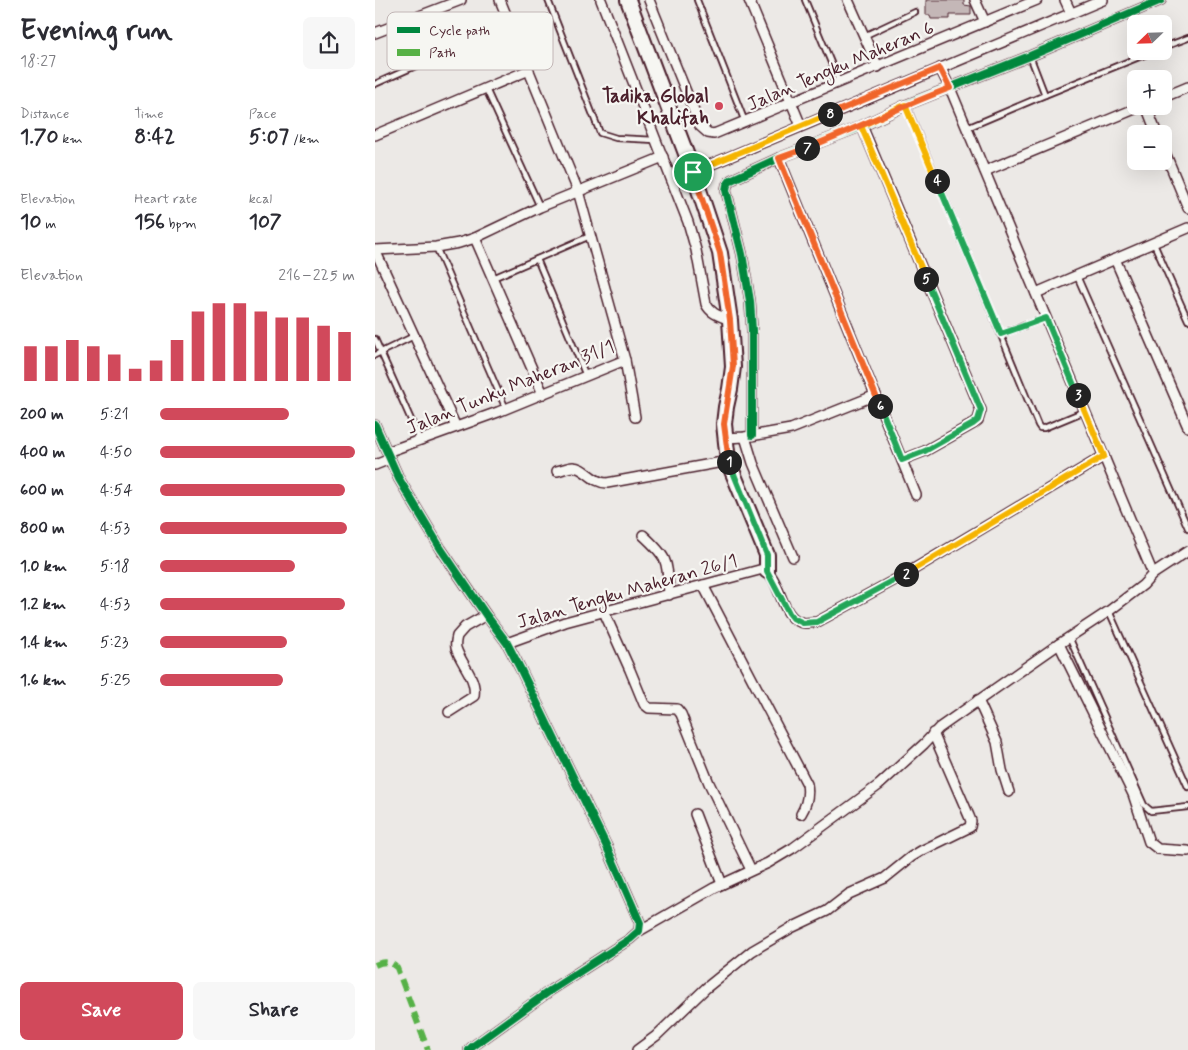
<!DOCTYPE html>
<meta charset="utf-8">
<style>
:root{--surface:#fff;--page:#f7f7f7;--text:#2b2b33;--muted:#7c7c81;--accent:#d1495b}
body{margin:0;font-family:Mynerve,sans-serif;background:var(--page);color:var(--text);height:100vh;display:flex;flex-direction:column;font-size:19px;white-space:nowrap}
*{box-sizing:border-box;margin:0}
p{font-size:16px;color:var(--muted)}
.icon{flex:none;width:28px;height:28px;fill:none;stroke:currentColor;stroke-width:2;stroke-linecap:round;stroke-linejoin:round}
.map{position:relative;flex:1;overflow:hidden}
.details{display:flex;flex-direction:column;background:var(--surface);width:375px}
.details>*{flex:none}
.needle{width:32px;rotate:247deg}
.buttons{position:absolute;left:752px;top:15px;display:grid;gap:10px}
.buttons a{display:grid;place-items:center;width:45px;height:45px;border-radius:8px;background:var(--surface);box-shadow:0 5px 20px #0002;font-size:25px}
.pin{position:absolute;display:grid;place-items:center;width:42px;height:42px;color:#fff;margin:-21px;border:2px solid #fff;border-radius:50%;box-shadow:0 1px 5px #0007}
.km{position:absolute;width:25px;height:25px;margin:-12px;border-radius:50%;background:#222;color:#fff;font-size:14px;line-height:25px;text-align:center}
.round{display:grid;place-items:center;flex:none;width:52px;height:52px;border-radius:8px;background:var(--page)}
.summary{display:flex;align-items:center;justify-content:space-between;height:85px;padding:0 20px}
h1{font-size:28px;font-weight:700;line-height:38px}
.metrics{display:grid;grid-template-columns:repeat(3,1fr);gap:8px;height:85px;padding:5px 20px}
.metrics div{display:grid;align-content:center}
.metrics b{font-size:21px;font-weight:700}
.metrics small{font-size:14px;font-weight:400}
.metrics p{font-size:14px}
.chart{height:140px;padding:10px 20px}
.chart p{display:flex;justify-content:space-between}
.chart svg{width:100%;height:90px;margin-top:5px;stroke:var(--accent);stroke-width:6}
.cta{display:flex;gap:10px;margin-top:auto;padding:10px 20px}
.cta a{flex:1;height:58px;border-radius:8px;background:var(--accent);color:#fff;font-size:20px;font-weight:700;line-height:58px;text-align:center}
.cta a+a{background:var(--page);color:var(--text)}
ul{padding:0 20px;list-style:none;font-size:16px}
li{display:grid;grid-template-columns:80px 60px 1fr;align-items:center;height:38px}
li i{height:12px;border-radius:6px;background:var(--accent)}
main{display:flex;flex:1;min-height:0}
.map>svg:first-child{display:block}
</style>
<main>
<section class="details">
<div class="summary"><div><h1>Evening run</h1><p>18:27</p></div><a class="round"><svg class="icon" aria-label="share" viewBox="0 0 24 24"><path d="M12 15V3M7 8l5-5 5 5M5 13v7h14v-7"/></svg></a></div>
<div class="metrics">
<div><p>Distance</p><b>1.70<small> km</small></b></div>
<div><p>Time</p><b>8:42</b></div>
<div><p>Pace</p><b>5:07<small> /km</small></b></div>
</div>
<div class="metrics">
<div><p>Elevation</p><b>10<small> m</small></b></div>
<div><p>Heart rate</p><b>156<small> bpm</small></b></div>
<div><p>kcal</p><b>107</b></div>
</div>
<div class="chart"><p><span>Elevation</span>216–225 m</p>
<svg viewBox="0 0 160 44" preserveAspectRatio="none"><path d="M5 44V27M15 44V27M25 44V24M35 44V27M45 44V31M55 44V38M65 44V34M75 44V24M85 44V10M95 44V6M105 44V6M115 44V10M125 44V13M135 44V13M145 44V17M155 44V20"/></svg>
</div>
<ul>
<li><b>200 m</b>5:21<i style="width:66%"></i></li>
<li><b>400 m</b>4:50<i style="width:100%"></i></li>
<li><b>600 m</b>4:54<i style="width:95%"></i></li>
<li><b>800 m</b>4:53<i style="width:96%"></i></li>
<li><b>1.0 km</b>5:18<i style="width:69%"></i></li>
<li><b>1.2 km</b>4:53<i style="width:95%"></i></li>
<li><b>1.4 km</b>5:23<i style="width:65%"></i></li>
<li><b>1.6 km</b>5:25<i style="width:63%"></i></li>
</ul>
<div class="cta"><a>Save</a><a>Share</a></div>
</section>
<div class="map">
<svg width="813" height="1050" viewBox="0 0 813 1050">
<rect width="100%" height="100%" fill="#ece9e6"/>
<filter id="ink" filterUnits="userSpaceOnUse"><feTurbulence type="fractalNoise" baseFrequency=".02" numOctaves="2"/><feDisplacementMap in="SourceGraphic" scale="10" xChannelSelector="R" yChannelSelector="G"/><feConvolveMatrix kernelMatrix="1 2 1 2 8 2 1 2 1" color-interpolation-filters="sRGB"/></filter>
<g filter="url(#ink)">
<polygon fill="#c4b7b7" stroke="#4a1f2b" points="551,0 589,0 589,5 596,6 596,15 575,15 575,19 556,19 555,15 551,15"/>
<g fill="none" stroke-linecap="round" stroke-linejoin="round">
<g stroke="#4a1f2b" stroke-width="8">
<g id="lane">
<polyline points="173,0 225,133 241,138 280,140"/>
<polyline points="322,0 370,122"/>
<polyline points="430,0 464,82"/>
<polyline points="489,36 540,12"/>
<polyline points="789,47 813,38"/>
<polyline points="0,84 135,24"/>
<polyline points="111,89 165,207"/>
<polyline points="670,95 779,51"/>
<polyline points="531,105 663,425 665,428 669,428 710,411"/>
<polyline points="592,128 670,95 655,56"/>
<polyline points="779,244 813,320"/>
<polyline points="61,247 131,409"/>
<polyline points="162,259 211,376"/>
<polyline points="702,276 813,528"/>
<polyline points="118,278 215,236"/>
<polyline points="626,334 671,318"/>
<polyline points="0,339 45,440"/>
<polyline points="0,355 39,336"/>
<polyline points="734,611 813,787"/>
<polyline points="694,637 769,805 776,811 813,807"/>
</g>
</g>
<g stroke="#4a1f2b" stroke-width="12">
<g id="street">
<polyline points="125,0 203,191 250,360 260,417"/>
<path d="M226,0L313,222L321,250L331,304C336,314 345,316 355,320"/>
<polyline points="274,0 325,126 333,133 339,134 662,0"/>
<polyline points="374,0 426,126"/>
<polyline points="473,0 503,67"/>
<polyline points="600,0 610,22"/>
<polyline points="690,0 696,13"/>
<polyline points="0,33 86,0"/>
<polyline points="565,68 575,88 778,574"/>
<polyline points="789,97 813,87"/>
<polyline points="771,106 782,134"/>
<polyline points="487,126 606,410 603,420 598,424 550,451 527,460"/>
<polyline points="0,135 154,70"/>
<polyline points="789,150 813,208"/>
<polyline points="404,158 541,495"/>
<polyline points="610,171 767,106"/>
<polyline points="318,172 728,0"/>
<polyline points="100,238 168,394"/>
<polyline points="0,250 61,247 84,243 100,238 165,207 288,157"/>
<polyline points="0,250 81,427"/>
<polyline points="740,259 813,427"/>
<polyline points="661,293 813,228"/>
<polyline points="0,425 24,479 66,549 111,615 132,643 145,668 231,845 265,923 264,931 255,939 176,990 97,1047 94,1050"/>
<polyline points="377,435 377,330 375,301 367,254 351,190 352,185 356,180 404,158 487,126 531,105 655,56 786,0"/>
<polyline points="370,437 378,463 418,557"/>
<polyline points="350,438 370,437 416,429 501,395"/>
<polyline points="12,452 123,412 250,360"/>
<polyline points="0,465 15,459"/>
<path d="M182,471C187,470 193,467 198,467C210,467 217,483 232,483L353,461"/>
<path d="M268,535C294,559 292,560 294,595"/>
<path d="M328,585L432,784C434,795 432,804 426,814"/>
<polyline points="229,612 255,670 269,704 274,708 302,709 306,714 334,783 376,870"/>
<path d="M132,643L190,622L388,569C407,577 404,621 430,623C434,623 438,622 442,622L529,575L729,456"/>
<polyline points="684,644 758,794 774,842 783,849 813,851"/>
<polyline points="603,700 622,742 627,770 634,792"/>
<path d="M74,712L99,696C102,678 86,664 81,648C80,644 81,640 82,636L90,627L111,615"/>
<polyline points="320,814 347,884"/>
<polyline points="264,931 339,888 393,863 418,848 504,785 549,744 564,728 684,644 734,611 768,585 778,574 813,551"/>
<polyline points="262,1050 281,1036 331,988 377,951 416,928 452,911 474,894 510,878 536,857 546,851 595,827 596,821 594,816 558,733"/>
</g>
</g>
<g stroke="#4a1f2b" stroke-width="18">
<polyline id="secondary" points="253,0 318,172 345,253 355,320 358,367 355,389 351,407 349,424 353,461 392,555 392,571"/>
</g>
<use href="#lane" stroke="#f6f6f2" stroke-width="4.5"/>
<use href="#street" stroke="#f6f6f2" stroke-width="9"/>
<use href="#secondary" stroke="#f6f6f2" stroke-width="14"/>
<path stroke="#57b146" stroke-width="6" stroke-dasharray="12 6" stroke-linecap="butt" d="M0,965C9,961 15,961 22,968L53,1050"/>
<g stroke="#f6f6f2" stroke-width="11">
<g id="cycleway">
<polyline points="0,425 24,479 66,549 111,615 132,643 145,668 231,845 265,923 264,931 255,939 176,990 97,1047 94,1050"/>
<polyline points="377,435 377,330 375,301 367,254 351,190 352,185 356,180 404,158 487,126 531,105 655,56 786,0"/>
</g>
</g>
<use href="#cycleway" stroke="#00873e" stroke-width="8"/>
</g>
</g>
<g fill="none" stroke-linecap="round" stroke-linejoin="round" filter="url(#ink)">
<g stroke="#fff" stroke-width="10">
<polyline id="split-1" points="318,172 345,253 355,320 358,366 349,424 354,462"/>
</g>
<g stroke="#fff" stroke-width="10">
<polyline id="split-2" points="354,462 392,555 392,571 414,613 418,618 428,623 442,622 531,574"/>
</g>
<g stroke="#fff" stroke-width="10">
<polyline id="split-3" points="531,574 729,456 703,395"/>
</g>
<g stroke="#fff" stroke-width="10">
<polyline id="split-4" points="562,181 626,334 671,318 703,395"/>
</g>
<g stroke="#fff" stroke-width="10">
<polyline id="split-5" points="551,279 486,126 530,105 562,181"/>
</g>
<g stroke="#fff" stroke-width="10">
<polyline id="split-6" points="505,406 527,460 550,451 598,424 603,420 606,410 551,279"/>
</g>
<g stroke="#fff" stroke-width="10">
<polyline id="split-7" points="432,148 404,158 505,406"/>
</g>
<g stroke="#fff" stroke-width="10">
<path id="split-8" d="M432,148C480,129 527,106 575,88L565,68L455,114"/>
</g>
<g stroke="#fff" stroke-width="10">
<polyline id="split-9" points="318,172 455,114"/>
</g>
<use href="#split-1" stroke="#f0652b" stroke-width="6"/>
<use href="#split-2" stroke="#22a559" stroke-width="6"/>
<use href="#split-3" stroke="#f5b400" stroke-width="6"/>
<use href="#split-4" stroke="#22a559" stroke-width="6"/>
<use href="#split-5" stroke="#f5b400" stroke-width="6"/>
<use href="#split-6" stroke="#22a559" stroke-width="6"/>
<use href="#split-7" stroke="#f0652b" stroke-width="6"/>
<use href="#split-8" stroke="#f0652b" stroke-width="6"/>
<use href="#split-9" stroke="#f5b400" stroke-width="6"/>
</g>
<circle fill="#d1495b" stroke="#f6f6f2" stroke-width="2" cx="344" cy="106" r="5"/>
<g text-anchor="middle" stroke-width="4.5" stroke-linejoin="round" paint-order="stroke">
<g font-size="19" fill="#4a1f2b" stroke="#f6f6f2">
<text transform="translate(465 65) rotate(-23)" y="7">Jalan Tengku Maheran 6</text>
<text transform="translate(135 386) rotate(-22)" y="7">Jalan Tunku Maheran 31/1</text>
<text transform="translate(252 590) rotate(-16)" y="7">Jalan Tengku Maheran 26/1</text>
</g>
<g font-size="19" font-weight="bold" fill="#4a1f2b" stroke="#f6f6f2" text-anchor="end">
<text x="334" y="102">Tadika Global<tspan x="334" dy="22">Khalifah</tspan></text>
</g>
</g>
<rect x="12" y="12" width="166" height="58" rx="8" fill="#f6f6f2" stroke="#c2b6b6" stroke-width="1"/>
<rect x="22" y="27" width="23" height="6" fill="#00873e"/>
<rect x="22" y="49" width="23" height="7" fill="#57b146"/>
<g font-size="14" fill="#4a1f2b">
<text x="54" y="35">Cycle path</text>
<text x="54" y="57">Path</text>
</g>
</svg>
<div class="buttons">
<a><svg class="needle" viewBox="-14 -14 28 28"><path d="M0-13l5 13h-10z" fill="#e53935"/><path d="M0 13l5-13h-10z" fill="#7c7c81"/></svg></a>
<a>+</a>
<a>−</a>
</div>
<div class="pin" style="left:318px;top:172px;background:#1e9e55"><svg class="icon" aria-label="arrive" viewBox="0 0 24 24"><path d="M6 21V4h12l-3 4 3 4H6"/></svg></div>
<b class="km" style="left:354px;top:462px">1</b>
<b class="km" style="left:531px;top:574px">2</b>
<b class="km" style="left:703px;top:395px">3</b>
<b class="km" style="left:562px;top:181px">4</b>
<b class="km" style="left:551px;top:279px">5</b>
<b class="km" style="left:505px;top:406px">6</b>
<b class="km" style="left:432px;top:148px">7</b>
<b class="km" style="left:455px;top:114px">8</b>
</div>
</main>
